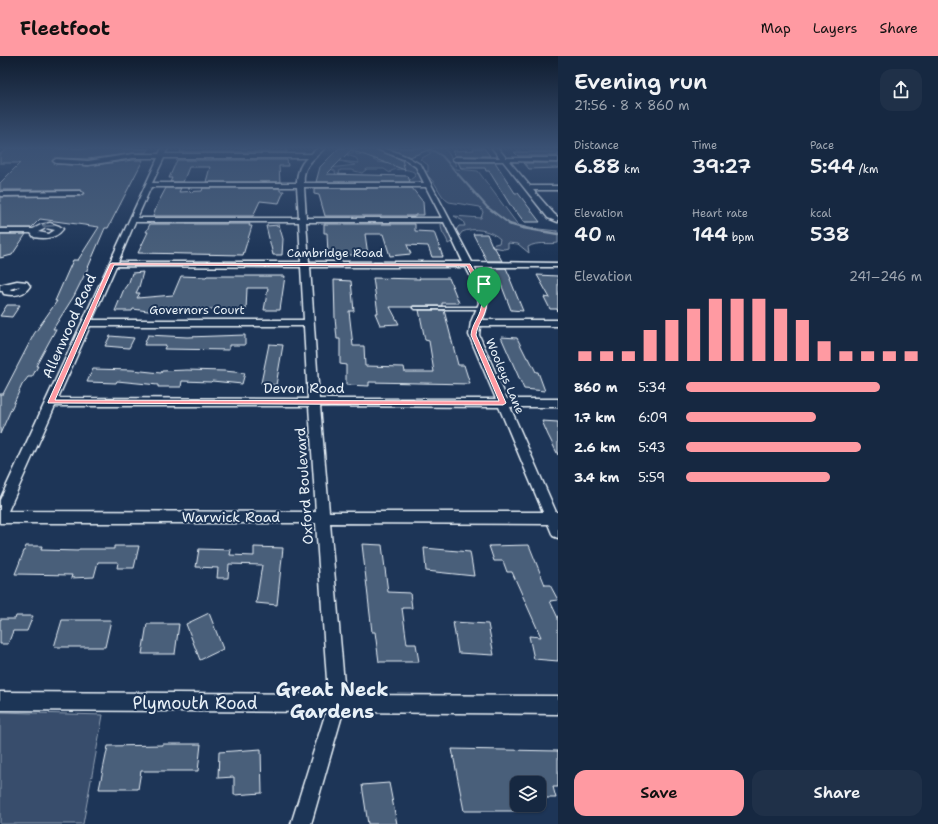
<!DOCTYPE html>
<meta charset="utf-8">
<style>
:root{--surface:#162841;--page:#1f3048;--text:#f1f3f6;--muted:#9ea6b1;--line:#35445a;--accent:#ff9aa2}
body{margin:0;font-family:"Shantell Sans",sans-serif;background:var(--page);color:var(--text);height:100vh;display:flex;flex-direction:column;font-size:15px;white-space:nowrap}
*{box-sizing:border-box;margin:0}
p{font-size:13px;color:var(--muted)}
.icon{flex:none;width:22px;height:22px;fill:none;stroke:currentColor;stroke-width:2;stroke-linecap:round;stroke-linejoin:round}
.map{position:relative;flex:1;overflow:hidden}
.drawer{display:flex;flex-direction:column;background:var(--surface);width:380px}
.drawer>*{flex:none}
.buttons{position:absolute;left:510px;top:720px;display:grid;gap:8px}
.buttons a{display:grid;place-items:center;width:36px;height:36px;border-radius:8px;background:var(--surface);box-shadow:0 1px 3px #0004,0 0 0 1px var(--line);font-size:20px}
.pin{position:absolute;display:grid;place-items:center;width:34px;height:34px;color:#fff;margin:-41px -17px;border-radius:50% 50% 50% 0;rotate:-45deg;box-shadow:0 0 4px #0007}
.pin .icon{rotate:45deg}
.round{display:grid;place-items:center;flex:none;width:42px;height:42px;border-radius:12px;background:var(--page)}
.head{display:flex;align-items:center;justify-content:space-between;height:68px;padding:0 16px}
h1{font-size:22px;font-weight:600;line-height:30px}
.figures{display:grid;grid-template-columns:repeat(3,1fr);gap:6px;height:68px;padding:4px 16px}
.figures div{display:grid;align-content:center}
.figures b{font-size:20px;font-weight:600}
.figures small{font-size:11px;font-weight:400}
.figures p{font-size:11px}
.chart{height:112px;padding:8px 16px}
.chart p{display:flex;justify-content:space-between}
.chart svg{width:100%;height:72px;margin-top:4px;stroke:var(--accent);stroke-width:6}
.cta{display:flex;gap:8px;margin-top:auto;padding:8px 16px}
.cta a{flex:1;height:46px;border-radius:12px;background:var(--accent);color:#111;font-size:16px;font-weight:600;line-height:46px;text-align:center}
.cta a+a{background:var(--page);color:var(--text)}
ul{padding:0 16px;list-style:none;font-size:13px}
li{display:grid;grid-template-columns:64px 48px 1fr;align-items:center;height:30px}
li i{height:10px;border-radius:5px;background:var(--accent)}
header{display:flex;align-items:center;gap:24px;box-sizing:border-box;height:56px;padding:0 20px;background:var(--accent);color:#111}
header strong{font-size:19px}
nav{display:flex;gap:22px;margin-inline-start:auto;font-size:14px}
main{display:flex;flex:1;min-height:0}
.map>svg:first-child{display:block}
</style>
<header>
<strong>Fleetfoot</strong>
<nav><a>Map</a><a>Layers</a><a>Share</a></nav>
</header>
<main>
<div class="map">
<svg width="558" height="768" viewBox="0 0 558 768">
<rect width="100%" height="100%" fill="#1d3557"/>
<filter id="ink" filterUnits="userSpaceOnUse"><feTurbulence type="fractalNoise" baseFrequency=".025" numOctaves="2"/><feDisplacementMap in="SourceGraphic" scale="8" xChannelSelector="R" yChannelSelector="G"/><feConvolveMatrix kernelMatrix="1 2 1 2 8 2 1 2 1" color-interpolation-filters="sRGB"/></filter>
<g filter="url(#ink)">
<g fill="#374d6c" stroke="#909fb2">
<path d="M388,92L392,96L373,104L378,106L392,108L400,105H406L428,116V109L420,103L431,97L422,92H445L455,107L456,113L478,115L518,169L529,172L558,175V187C547,189 538,185 528,191L529,197L518,188L508,187V192L504,193L487,190L499,187L500,183C491,174 473,171 462,176L457,183L448,188C447,180 441,179 441,168L444,167L456,174L459,170H465L463,165L454,160L481,162L483,156L480,151L449,146C440,141 438,129 429,121L418,127H402L410,124L415,120L414,116C407,113 398,112 391,115L390,117L384,113H367L362,117L351,114H340L339,119L336,121L335,115L329,112L356,109L340,105L359,107L356,102L347,99L355,95L356,98L371,100V93Z"/>
<polygon points="0,656 103,659 83,768 0,768"/>
</g>
<g fill="none" stroke-linecap="round" stroke-linejoin="round">
<polyline stroke="#95a4b5" stroke-width="2" points="425,93 434,95 442,100 487,151 511,169"/>
<polyline stroke="#95a4b5" stroke-width="2.5" points="509,168 523,172 558,178"/>
</g>
<g fill="#495e7a" stroke="#e8f1f8">
<polygon points="9,92 149,93 147,96 133,97 88,103 56,102 52,105 56,108 88,110 133,104 143,104 108,172 105,172 87,214 74,240 53,273 56,273 36,310 38,310 32,321 28,321 22,329 0,378 0,338 3,338 34,278 57,245 55,245 73,204 78,204 99,171 40,163 31,172 0,172 0,141 80,140 84,137 80,134 0,134 0,127 20,107 0,107 0,98"/>
<polygon points="182,92 286,92 287,96 180,96"/>
<polygon points="339,92 373,92 402,104 405,114 351,94 327,118 408,120 410,126 316,126 320,111"/>
<polygon points="388,92 431,92 431,93 410,101"/>
<polygon points="473,92 484,92 490,100 455,100 452,95 474,94"/>
<polygon points="514,96 558,96 558,100 518,100"/>
<polygon points="177,104 287,104 288,110 279,110 280,126 206,126 210,111 189,111 183,126 170,126 172,122 169,122"/>
<polygon points="458,106 495,106 515,137 518,137 540,166 524,166 516,155 514,155 489,115 486,115 485,112 461,112"/>
<polygon points="524,107 558,107 558,112 529,113"/>
<polygon points="166,132 181,132 179,136 202,135 203,132 280,132 280,135 284,135 279,147 260,145 253,160 153,160 158,147"/>
<polygon points="314,132 412,132 423,146 424,159 415,159 415,160 325,160 319,139 314,138"/>
<polygon points="150,168 250,168 249,170 252,170 243,199 138,197 148,176 146,176"/>
<polygon points="324,168 415,168 415,175 434,176 443,201 432,201 428,190 407,189 411,198 390,200 383,178 365,178 368,199 328,199 327,177 324,177"/>
<polygon points="279,169 283,183 282,199 273,199 266,170"/>
<polygon points="0,178 26,178 12,199 0,202"/>
<polygon points="473,178 487,178 493,192 495,192 502,205 487,205"/>
<polygon points="491,212 506,212 511,223 510,223 523,255 511,254 501,228"/>
<polygon points="143,216 139,231 136,237 140,237 137,242 173,239 181,220 206,221 207,220 285,220 280,254 264,254 268,232 247,232 246,254 177,252 148,255 133,253 132,255 115,255 124,233 129,226 132,217"/>
<polygon points="537,219 558,220 558,256 557,253 550,253 544,241 550,242"/>
<polygon points="373,222 420,223 419,222 449,222 459,247 442,247 442,250 413,250 412,251 390,251 399,268 380,269 375,257 378,257"/>
<polygon points="334,224 351,225 354,255 349,255 353,290 364,290 365,310 404,311 405,316 434,316 429,285 425,284 419,254 444,254 458,309 464,309 470,328 369,326 369,330 346,329 346,309 340,308 340,283 337,283 335,262"/>
<polygon points="7,249 20,249 12,261 0,260"/>
<polygon points="148,279 187,281 245,279 245,289 229,289 229,294 164,293 166,289 144,289"/>
<polygon points="110,280 134,282 129,292 105,290"/>
<polygon points="501,281 517,282 527,302 529,302 536,316 538,316 545,335 524,333"/>
<polygon points="269,288 283,289 276,329 261,327"/>
<polygon points="93,313 132,314 161,317 162,315 187,314 224,315 245,317 242,328 212,325 211,326 182,325 181,331 158,331 158,329 117,325 116,327 87,326"/>
<polygon points="542,365 558,366 558,399 548,379"/>
<polygon points="362,488 382,489 388,536 410,537 412,552 402,552 407,588 416,588 419,606 379,606 375,576 372,576"/>
<polygon points="529,489 545,529 550,529 558,544 550,545 558,562 558,605 534,603 529,580 541,581 512,516 507,516 503,505 494,505 489,490"/>
<polygon points="26,490 42,490 41,494 78,495 79,493 114,493 114,490 139,490 134,512 117,512 118,506 98,506 94,521 71,522 72,519 15,518"/>
<polygon points="254,491 283,492 277,549 256,547 262,509 229,508 228,522 217,522 218,512 196,511 199,493 231,494 230,499 254,500"/>
<polygon points="424,492 470,496 474,520 426,515"/>
<polygon points="209,557 223,593 200,604 186,568"/>
<polygon points="16,560 33,560 27,575 13,575 8,588 0,588 0,563 15,563"/>
<polygon points="62,564 111,564 105,591 54,591"/>
<polygon points="453,566 488,568 494,599 458,597"/>
<polygon points="147,568 179,568 175,598 142,598"/>
<polygon points="162,688 201,688 198,715 141,715 138,733 99,733 108,690 162,689"/>
<polygon points="261,693 262,737 234,739 234,721 218,722 219,696"/>
<polygon points="452,693 558,695 558,731 553,731 556,742 539,742 539,727 517,727 517,755 464,755"/>
<polygon points="389,727 397,768 368,768 362,729"/>
</g>
<g fill="none" stroke-linecap="round" stroke-linejoin="round">
<g stroke="#e8f1f8" stroke-width="3">
<polygon id="service" points="413,251 484,251 486,252 484,253 415,253 413,252"/>
</g>
<g stroke="#e8f1f8" stroke-width="3">
<g id="minor">
<path d="M162,92H168L165,98H311L318,92H325C314,103 302,110 304,127H424L416,111L406,104L374,92C391,92 407,100 421,109L472,206L558,207V211H474C485,233 493,240 482,264H558V270H480L479,279L507,343H558V351H510L556,456H558V482L553,480L548,468L330,467L345,639L558,640V658L343,656L311,768H291L326,656L0,654V636L328,638L316,467H0V444L158,102H133L88,109L56,107L53,105L56,103L88,105L133,98H159ZM164,102H307C300,108 297,118 297,127H152ZM151,131H297L299,162H137ZM304,131H426L442,162H306ZM135,166H299L301,206H118ZM306,166H444L463,206H309ZM116,210L301,211L304,264H92ZM310,211H466L477,233L479,247L471,266L469,279L496,343H319ZM90,270H304L308,343L58,342ZM55,350H309L316,456L8,455ZM320,350L499,351L543,456H329Z"/>
<polygon points="492,92 498,92 506,102 558,102 558,106 509,105 530,130 558,130 558,134 533,134 554,158 558,161 558,166 548,162 503,105 455,105 452,103 455,101 500,102"/>
<polygon points="0,136 80,135 83,137 80,139 0,140"/>
<path d="M50,167L59,170L63,173C56,183 45,183 34,181L31,177H0V173H33L41,169ZM46,172L55,174L49,178L38,176Z"/>
<path d="M17,225L27,226L30,230C24,240 14,240 4,238L2,234L0,235V229ZM20,230L15,234H11L10,233Z"/>
</g>
</g>
<use href="#service" fill="#1d3557" fill-rule="evenodd"/>
<use href="#minor" fill="#1d3557" fill-rule="evenodd"/>
</g>
<defs><path id="oneway-shaft" d="M-6 0H5M1.5-3L5.5 0L1.5 3" fill="none" stroke-width="1.6" stroke-linecap="round" stroke-linejoin="round"/></defs>
<use stroke="#64778f" href="#oneway-shaft" transform="translate(48 170) rotate(176)"/>
</g>
<linearGradient id="sky" x2="0" y2="1"><stop stop-color="#101d30"/><stop offset="0.46" stop-color="#3a5174"/><stop offset="1" stop-color="#3a5174" stop-opacity="0"/></linearGradient>
<rect width="558" height="200" fill="url(#sky)"/>
<path fill="#ff9aa2" stroke="#fff" fill-rule="evenodd" d="M112,207L470,208C476,219 490,238 486,252C484,262 477,269 476,279L506,347L503,349L48,347V346L110,208ZM114,209L467,210C472,222 485,238 481,252C479,262 472,268 471,279L499,345L55,344Z"/>
<g text-anchor="middle" stroke-width="4" stroke-linejoin="round" paint-order="stroke">
<g font-size="12" fill="#e8f1f8" stroke="#1d3557">
<text x="335" y="201">Cambridge Road</text>
<text x="197" y="258">Governors Court</text>
<text transform="translate(505 320) rotate(67)" y="4">Wooleys Lane</text>
</g>
<g font-size="14" fill="#e8f1f8" stroke="#1d3557">
<text transform="translate(69 270) rotate(-66)" y="5">Allenwood Road</text>
<text x="304" y="337">Devon Road</text>
<text transform="translate(304 430) rotate(-94)" y="5">Oxford Boulevard</text>
<text x="231" y="466">Warwick Road</text>
</g>
<g font-size="17" fill="#e8f1f8" stroke="#1d3557">
<text x="195" y="653">Plymouth Road</text>
</g>
<g font-size="19" font-weight="bold" fill="#e8f1f8" stroke="#1d3557">
<text x="332" y="640">Great Neck<tspan x="332" dy="22">Gardens</tspan></text>
</g>
</g>
</svg>
<div class="buttons">
<a><svg class="icon" aria-label="layers" viewBox="0 0 24 24"><path d="M12 4l9 5-9 5-9-5zM3 14l9 5 9-5"/></svg></a>
</div>
<div class="pin" style="left:484px;top:252px;background:#1e9e55"><svg class="icon" aria-label="arrive" viewBox="0 0 24 24"><path d="M6 21V4h12l-3 4 3 4H6"/></svg></div>
</div>
<section class="drawer">
<div class="head"><div><h1>Evening run</h1><p>21:56 · 8 × 860 m</p></div><a class="round"><svg class="icon" aria-label="share" viewBox="0 0 24 24"><path d="M12 15V3M7 8l5-5 5 5M5 13v7h14v-7"/></svg></a></div>
<div class="figures">
<div><p>Distance</p><b>6.88<small> km</small></b></div>
<div><p>Time</p><b>39:27</b></div>
<div><p>Pace</p><b>5:44<small> /km</small></b></div>
</div>
<div class="figures">
<div><p>Elevation</p><b>40<small> m</small></b></div>
<div><p>Heart rate</p><b>144<small> bpm</small></b></div>
<div><p>kcal</p><b>538</b></div>
</div>
<div class="chart"><p><span>Elevation</span>241–246 m</p>
<svg viewBox="0 0 160 44" preserveAspectRatio="none"><path d="M5 44V38M15 44V38M25 44V38M35 44V25M45 44V19M55 44V12M65 44V6M75 44V6M85 44V6M95 44V12M105 44V19M115 44V32M125 44V38M135 44V38M145 44V38M155 44V38"/></svg>
</div>
<ul>
<li><b>860 m</b>5:34<i style="width:82%"></i></li>
<li><b>1.7 km</b>6:09<i style="width:55%"></i></li>
<li><b>2.6 km</b>5:43<i style="width:74%"></i></li>
<li><b>3.4 km</b>5:59<i style="width:61%"></i></li>
</ul>
<div class="cta"><a>Save</a><a>Share</a></div>
</section>
</main>
